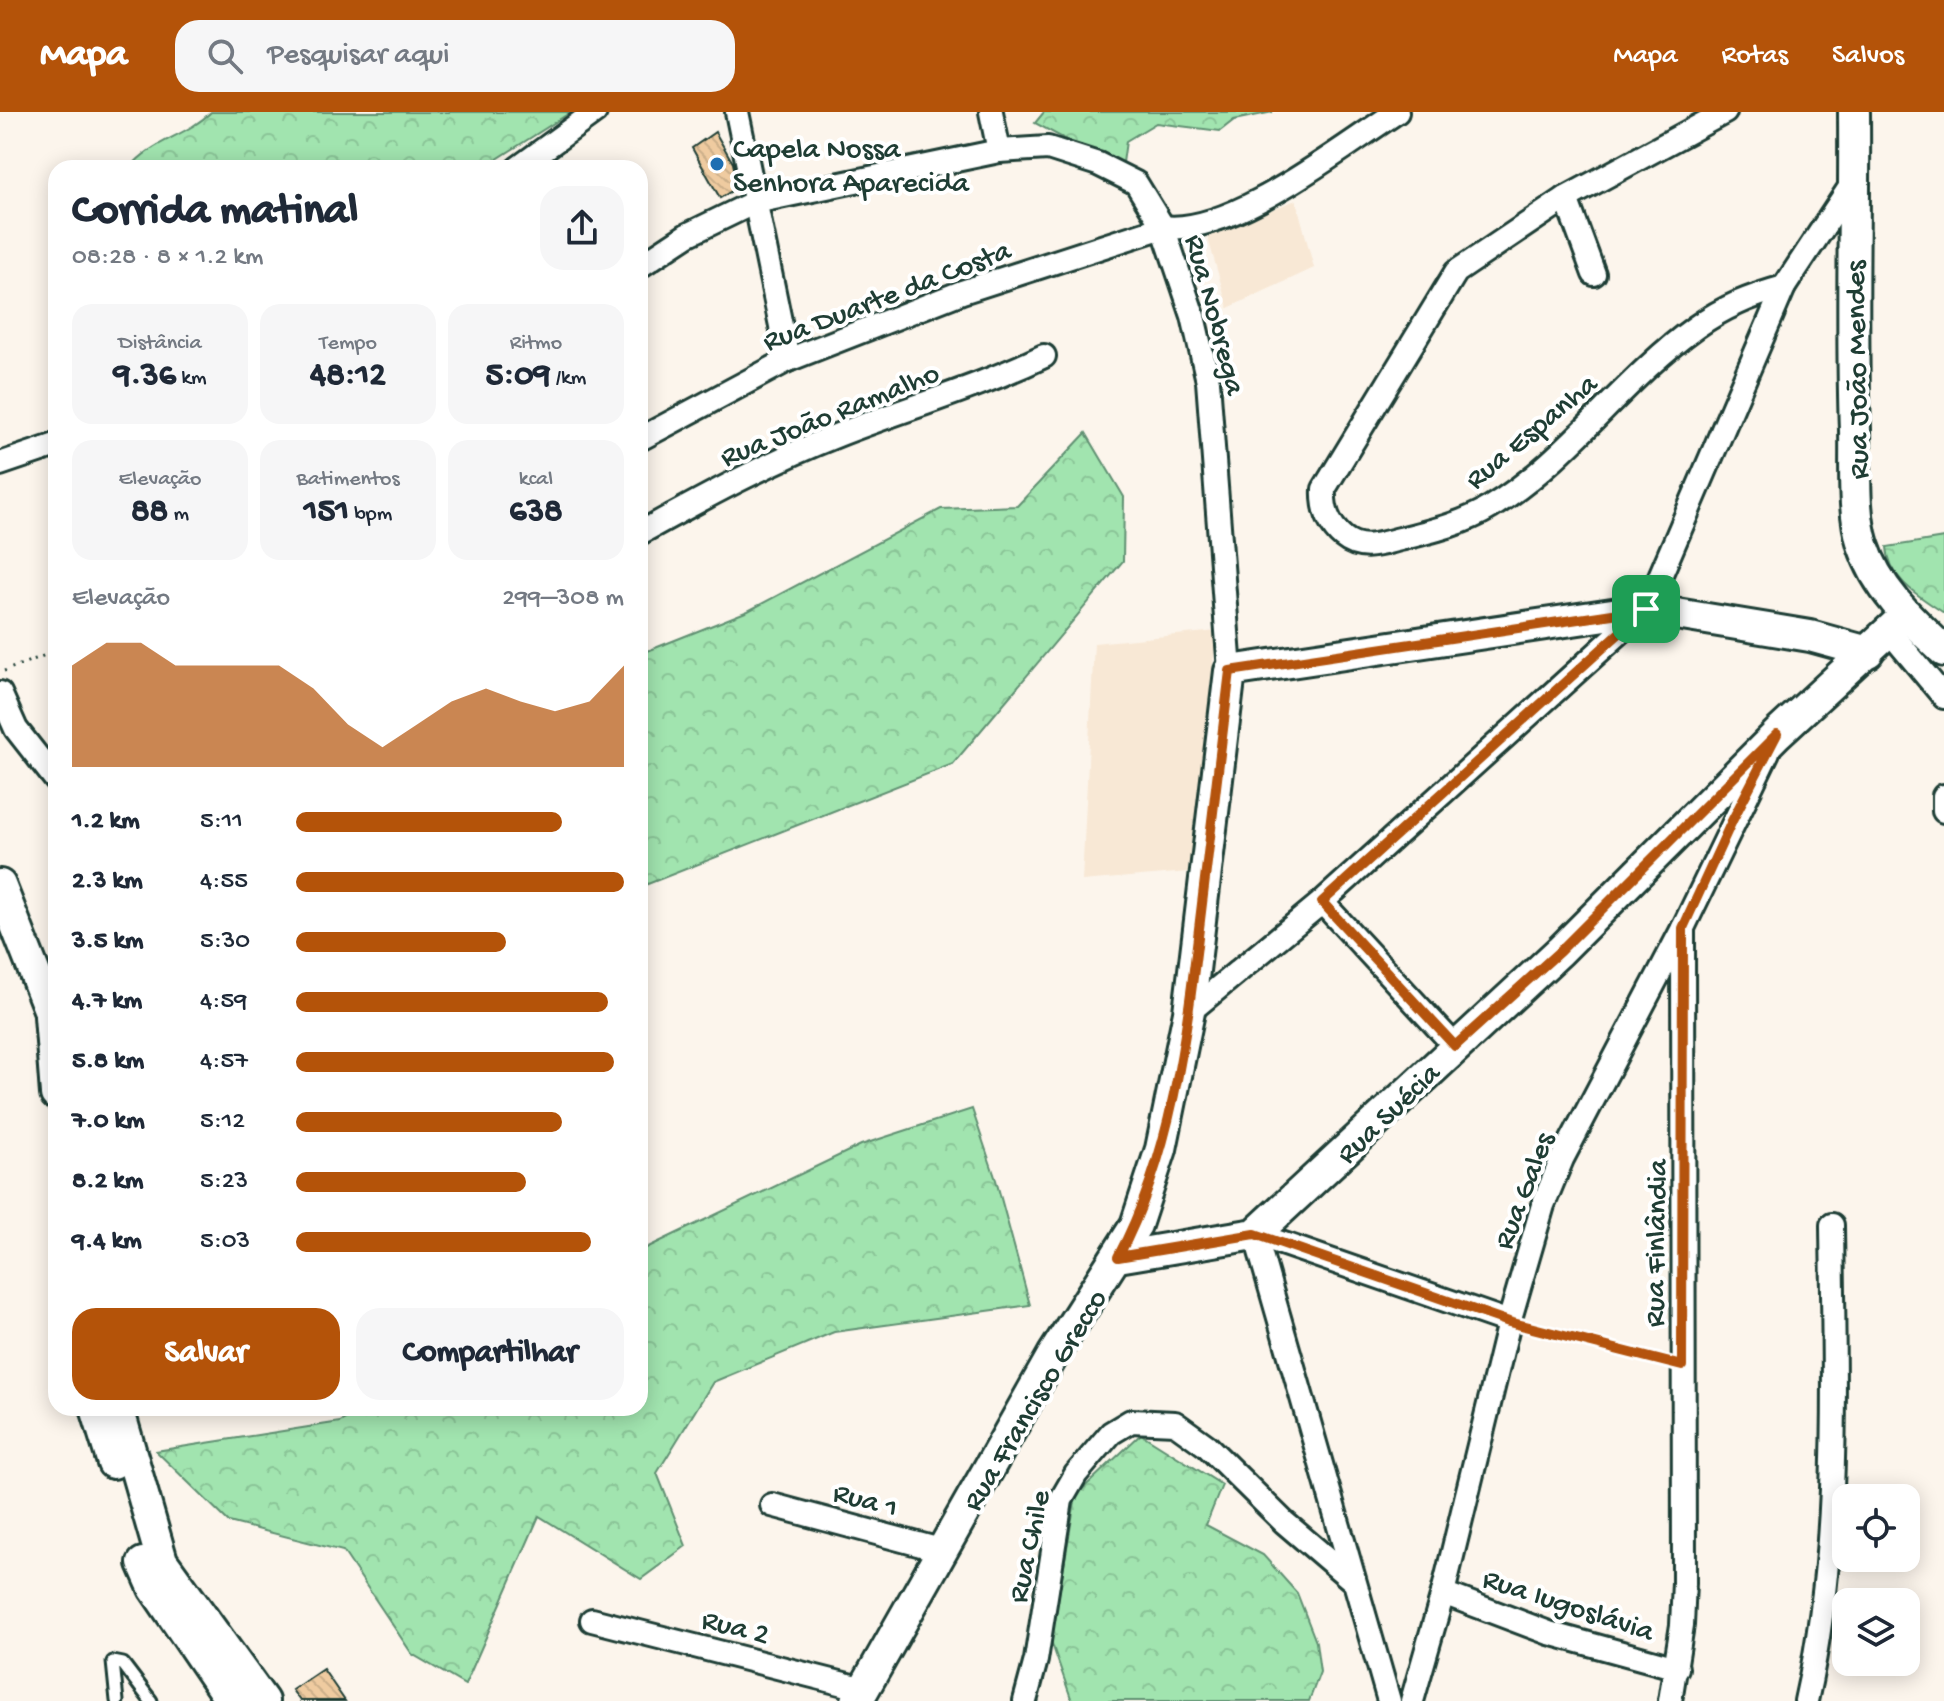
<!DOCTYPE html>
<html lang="pt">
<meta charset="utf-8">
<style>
:root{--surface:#fff;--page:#f6f6f7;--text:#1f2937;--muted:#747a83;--accent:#b45309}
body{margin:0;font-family:"Gochi Hand",sans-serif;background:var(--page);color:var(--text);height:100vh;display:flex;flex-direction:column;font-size:30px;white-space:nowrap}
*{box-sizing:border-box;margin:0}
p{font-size:26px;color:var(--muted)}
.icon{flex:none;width:44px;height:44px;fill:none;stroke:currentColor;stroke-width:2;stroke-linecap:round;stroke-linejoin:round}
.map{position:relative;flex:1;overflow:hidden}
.details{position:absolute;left:48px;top:48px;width:600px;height:1256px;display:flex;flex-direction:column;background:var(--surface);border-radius:24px;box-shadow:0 4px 20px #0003}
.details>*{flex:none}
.fabs{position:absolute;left:1832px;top:1372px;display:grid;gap:16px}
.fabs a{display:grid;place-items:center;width:88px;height:88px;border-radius:16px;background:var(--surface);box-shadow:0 4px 20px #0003;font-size:40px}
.pin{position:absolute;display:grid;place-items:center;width:68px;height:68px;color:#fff;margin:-34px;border-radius:16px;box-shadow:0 4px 12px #0006}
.round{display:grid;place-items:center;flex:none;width:84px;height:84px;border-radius:24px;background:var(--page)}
.headline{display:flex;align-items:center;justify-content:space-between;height:136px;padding:0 24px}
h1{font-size:44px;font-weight:700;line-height:60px}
.figures{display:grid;grid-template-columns:repeat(3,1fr);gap:12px;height:136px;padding:8px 24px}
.figures div{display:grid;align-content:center;border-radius:20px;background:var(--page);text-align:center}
.figures b{font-size:34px;font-weight:700}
.figures small{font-size:22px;font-weight:400}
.figures p{font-size:22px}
.chart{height:224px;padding:16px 24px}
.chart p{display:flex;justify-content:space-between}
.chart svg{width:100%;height:144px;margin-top:8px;fill:var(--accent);opacity:.7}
.primary-button{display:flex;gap:16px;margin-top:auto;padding:16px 24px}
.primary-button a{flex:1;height:92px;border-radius:24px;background:var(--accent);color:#fff;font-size:32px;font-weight:700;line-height:92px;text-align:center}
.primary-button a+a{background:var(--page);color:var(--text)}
ul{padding:0 24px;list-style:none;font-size:26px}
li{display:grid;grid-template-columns:128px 96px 1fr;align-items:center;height:60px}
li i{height:20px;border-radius:10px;background:var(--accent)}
header{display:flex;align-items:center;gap:48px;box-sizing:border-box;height:112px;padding:0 40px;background:var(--accent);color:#fff}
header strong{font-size:38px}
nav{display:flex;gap:44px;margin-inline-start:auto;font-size:28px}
.search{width:560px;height:72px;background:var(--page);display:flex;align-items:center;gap:20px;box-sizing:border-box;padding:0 28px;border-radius:24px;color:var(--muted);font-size:30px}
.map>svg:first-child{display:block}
</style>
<header>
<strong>Mapa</strong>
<div class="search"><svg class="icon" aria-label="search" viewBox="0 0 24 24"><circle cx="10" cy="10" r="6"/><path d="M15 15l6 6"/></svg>Pesquisar aqui</div>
<nav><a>Mapa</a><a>Rotas</a><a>Salvos</a></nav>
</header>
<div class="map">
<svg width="1944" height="1589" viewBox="0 0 1944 1589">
<defs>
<pattern id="forest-crowns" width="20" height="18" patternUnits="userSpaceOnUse" patternTransform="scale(2)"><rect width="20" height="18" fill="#a1e4af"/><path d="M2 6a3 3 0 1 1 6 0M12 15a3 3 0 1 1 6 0" fill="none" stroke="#8ac497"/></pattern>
<pattern id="building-back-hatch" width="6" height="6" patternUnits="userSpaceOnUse" patternTransform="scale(2)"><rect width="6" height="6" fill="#efcba0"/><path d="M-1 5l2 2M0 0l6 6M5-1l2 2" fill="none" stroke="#ccaf8a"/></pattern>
</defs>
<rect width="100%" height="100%" fill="#fcf5ec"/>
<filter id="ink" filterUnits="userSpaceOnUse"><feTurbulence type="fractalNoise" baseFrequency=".0125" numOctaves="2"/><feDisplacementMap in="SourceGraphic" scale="16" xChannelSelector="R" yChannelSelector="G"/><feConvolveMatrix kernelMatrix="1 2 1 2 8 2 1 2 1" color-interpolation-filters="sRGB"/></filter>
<g filter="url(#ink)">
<g fill="#f8e8d5">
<polygon points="1296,88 1314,156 1228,196 1207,123"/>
<polygon points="1217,519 1188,760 1082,769 1094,531"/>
</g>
<g fill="url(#forest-crowns)" stroke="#609072" stroke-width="2">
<path d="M211,0H571L483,56H130C151,29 187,24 211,0Z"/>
<polygon points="1044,0 1273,0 1234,8 1220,19 1156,11 1126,29 1122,58 1035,11"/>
<polygon points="1086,321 1124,385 1123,449 953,652 640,775 640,542 748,499 941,397 1017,394"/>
<path d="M1944,426V501C1919,484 1889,468 1887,435Z"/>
<polygon points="972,997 996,1068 1030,1193 834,1220 713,1270 657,1361 686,1434 641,1467 539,1404 465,1573 412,1542 343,1439 229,1410 156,1339 340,1310 364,1296 640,1296 640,1139 861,1033"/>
<polygon points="1141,1322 1222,1373 1206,1413 1263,1443 1297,1481 1316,1530 1320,1560 1309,1589 1072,1589 1051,1529 1076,1383"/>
</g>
<g fill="url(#building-back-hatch)" stroke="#1f3d34" stroke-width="2">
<polygon points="715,20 733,51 738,75 720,86 692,36"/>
<polygon points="323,1557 345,1589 300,1589 292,1578"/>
</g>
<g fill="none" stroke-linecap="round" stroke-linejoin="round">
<g stroke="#1f3d34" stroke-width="17">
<polyline id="lane" points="117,1589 113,1550 123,1552 151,1589"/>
</g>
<g stroke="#1f3d34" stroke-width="28">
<g id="street">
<polyline points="737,0 788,248"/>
<polyline points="991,0 999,39"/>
<path d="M1725,0L1566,86L1456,160L1324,377C1323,397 1328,412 1343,425C1361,440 1380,432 1400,427C1432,419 1463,412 1491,395C1567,349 1623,267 1696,215C1724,195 1751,184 1784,175"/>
<polyline points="518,56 595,0"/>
<polyline points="1566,86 1594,162"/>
<polyline points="640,154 687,123 755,90 999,39 1048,36 1098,52 1136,71 1163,115 1193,204 1208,269 1230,559"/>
<path d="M640,327L788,248L962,180L1163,115C1231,124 1339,37 1397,0"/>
<polyline points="0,352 56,333"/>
<path d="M640,421C705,385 769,350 838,323C907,296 977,276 1044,244"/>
<polyline points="1889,519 1944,585"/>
<polyline points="0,581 16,617 56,668"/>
<polyline points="1944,684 1944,699"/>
<polyline points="1322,790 1455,934"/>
<polyline points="1189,900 1322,790 1646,497 1784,175 1854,69"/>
<polyline points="1255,1122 1389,1589"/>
<polyline points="1255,1122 1509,1210"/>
<polyline points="772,1393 944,1439"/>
<polyline points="1443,1481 1549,1521 1677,1556"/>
<polyline points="592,1508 864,1577"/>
<polyline points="1025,1589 1036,1548 1061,1388 1076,1362 1111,1321 1131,1309 1175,1311 1207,1334 1284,1410 1352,1468"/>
<polyline points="1412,1589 1443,1481 1509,1210 1543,1093 1562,1047 1683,816 1768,640"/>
<polyline points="1670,1589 1682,1513 1684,1470 1683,816"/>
<path d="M1806,1589C1841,1433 1834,1273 1832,1113"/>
</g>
</g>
<g stroke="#1f3d34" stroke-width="36">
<g id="secondary">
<path d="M1854,0C1855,106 1851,212 1855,318C1856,355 1852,398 1863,433C1877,477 1911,508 1944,539"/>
<polyline points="0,773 56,915"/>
<polyline points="50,904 56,982"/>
<polyline points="1118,1145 1255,1122 1560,839 1777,622 1906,503"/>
<polyline points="96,1296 113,1351"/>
<polyline points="118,1296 162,1449 263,1589"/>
<polyline points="143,1451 154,1476 231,1589"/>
<polyline points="857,1589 1053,1243 1136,1113 1161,1037 1189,900 1230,559 1646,497 1810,524 1868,540"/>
</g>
</g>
<g stroke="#1f3d34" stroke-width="3" stroke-dasharray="2 6" stroke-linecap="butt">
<polyline points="4,559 56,539"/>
<polyline points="1527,1215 1663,1249"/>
</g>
<use href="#lane" stroke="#fff" stroke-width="11"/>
<use href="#street" stroke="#fff" stroke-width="22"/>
<use href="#secondary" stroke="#fff" stroke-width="30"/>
</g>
</g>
<g fill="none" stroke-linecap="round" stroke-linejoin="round" filter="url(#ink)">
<g stroke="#fff" stroke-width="16">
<path id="route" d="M1646,497L1322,790L1455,934L1560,839L1777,622L1732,709L1683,816L1682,1254L1509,1210L1255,1122L1118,1145C1174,1040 1187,916 1201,800C1211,719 1221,639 1230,559Z"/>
</g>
<use href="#route" stroke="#b45309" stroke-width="10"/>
</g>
<circle fill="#1f6fb2" stroke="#fff" stroke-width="3" cx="717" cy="52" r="8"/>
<g text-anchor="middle" stroke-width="8" stroke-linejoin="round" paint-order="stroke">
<g font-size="30" fill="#1f3d34" stroke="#fff" text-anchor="start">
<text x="733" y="45">Capela Nossa<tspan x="733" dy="34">Senhora Aparecida</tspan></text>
</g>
<g font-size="30" fill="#1f3d34" stroke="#fff">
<text transform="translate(886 182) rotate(-21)" y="10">Rua Duarte da Costa</text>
<text transform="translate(1217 202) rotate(75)" y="10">Rua Nobrega</text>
<text transform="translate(1855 258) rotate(-91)" y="10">Rua João Mendes</text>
<text transform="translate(829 301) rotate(-22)" y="10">Rua João Ramalho</text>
<text transform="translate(1530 318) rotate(-40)" y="10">Rua Espanha</text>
<text transform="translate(1387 1000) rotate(-44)" y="10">Rua Suécia</text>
<text transform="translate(1522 1078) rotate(-69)" y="10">Rua Gales</text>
<text transform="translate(1654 1131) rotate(-89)" y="10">Rua Finlândia</text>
<text transform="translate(1033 1287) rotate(-59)" y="10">Rua Francisco Grecco</text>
<text transform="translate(866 1386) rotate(15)" y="10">Rua 1</text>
<text transform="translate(1027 1434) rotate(-78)" y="10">Rua Chile</text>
<text transform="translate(1569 1491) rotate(18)" y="10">Rua Iugoslávia</text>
<text transform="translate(736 1513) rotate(14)" y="10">Rua 2</text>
</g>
</g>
</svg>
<div class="fabs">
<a><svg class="icon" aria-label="locate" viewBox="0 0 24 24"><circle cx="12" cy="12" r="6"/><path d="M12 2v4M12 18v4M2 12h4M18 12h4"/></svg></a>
<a><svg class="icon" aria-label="layers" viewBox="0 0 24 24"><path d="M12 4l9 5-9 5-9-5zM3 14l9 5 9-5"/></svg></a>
</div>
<div class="pin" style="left:1646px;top:497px;background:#1e9e55"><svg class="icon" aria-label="arrive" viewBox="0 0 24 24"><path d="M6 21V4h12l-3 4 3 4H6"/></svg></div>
<section class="details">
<div class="headline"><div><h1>Corrida matinal</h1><p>08:28 · 8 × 1.2 km</p></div><a class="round"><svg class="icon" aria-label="share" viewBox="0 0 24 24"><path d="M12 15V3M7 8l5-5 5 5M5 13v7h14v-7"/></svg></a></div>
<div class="figures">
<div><p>Distância</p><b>9.36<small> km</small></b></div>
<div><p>Tempo</p><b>48:12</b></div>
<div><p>Ritmo</p><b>5:09<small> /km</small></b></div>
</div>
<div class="figures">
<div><p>Elevação</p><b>88<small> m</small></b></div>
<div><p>Batimentos</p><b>151<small> bpm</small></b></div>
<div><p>kcal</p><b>638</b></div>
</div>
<div class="chart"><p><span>Elevação</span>299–308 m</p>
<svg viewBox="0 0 160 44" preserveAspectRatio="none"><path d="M0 44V13L10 6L20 6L30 13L40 13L50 13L60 13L70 20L80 31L90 38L100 31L110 24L120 20L130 24L140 27L150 24L160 13V44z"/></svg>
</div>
<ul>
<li><b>1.2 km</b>5:11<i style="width:81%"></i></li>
<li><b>2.3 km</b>4:55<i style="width:100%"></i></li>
<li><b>3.5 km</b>5:30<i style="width:64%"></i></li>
<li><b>4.7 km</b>4:59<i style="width:95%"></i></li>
<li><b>5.8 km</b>4:57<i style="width:97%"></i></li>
<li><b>7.0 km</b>5:12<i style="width:81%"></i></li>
<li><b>8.2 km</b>5:23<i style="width:70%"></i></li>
<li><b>9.4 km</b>5:03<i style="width:90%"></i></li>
</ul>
<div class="primary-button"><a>Salvar</a><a>Compartilhar</a></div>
</section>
</div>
